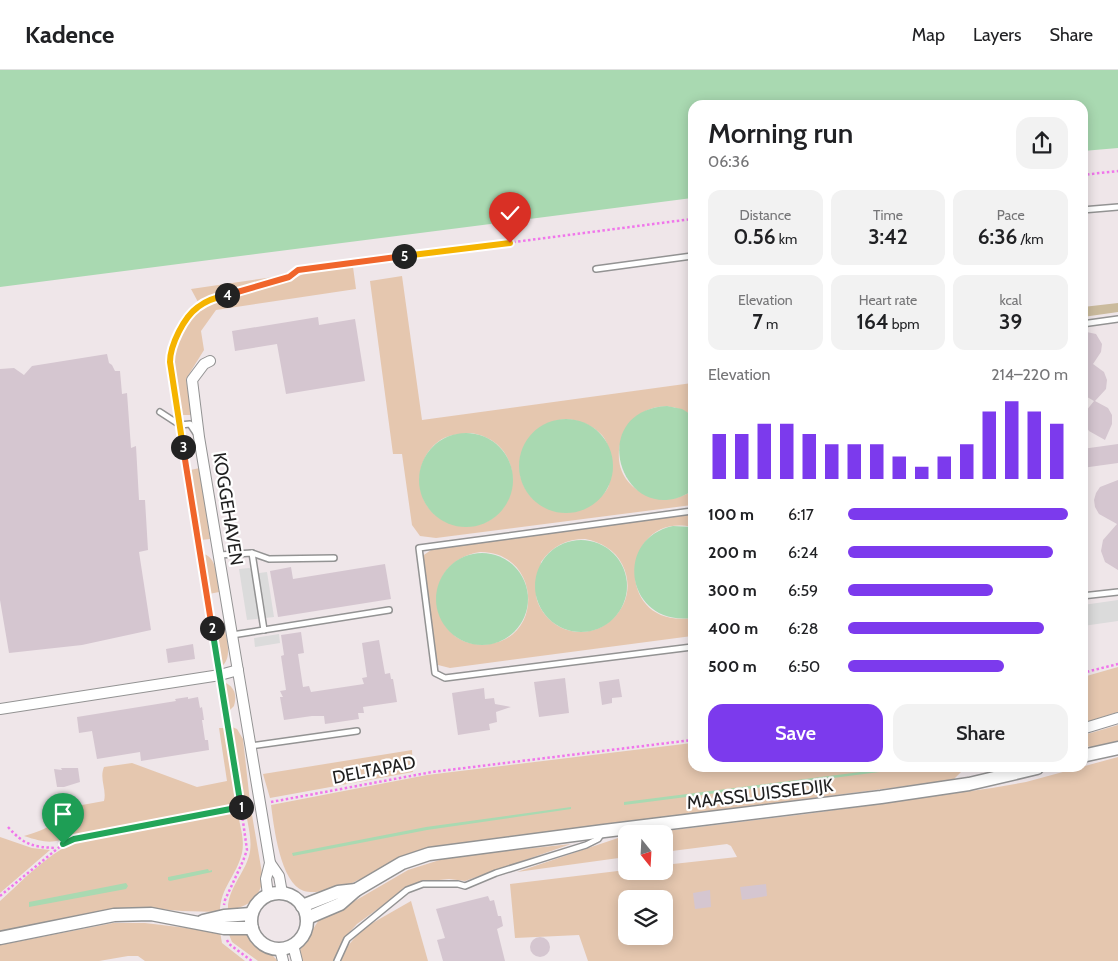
<!DOCTYPE html>
<meta charset="utf-8">
<style>
:root{--surface:#fff;--page:#f2f2f2;--text:#202124;--muted:#757577;--line:#e0e0e0;--accent:#7c3aed}
body{margin:0;font-family:Cabin,sans-serif;background:var(--page);color:var(--text);height:100vh;display:flex;flex-direction:column;font-size:19px;white-space:nowrap}
*{box-sizing:border-box;margin:0}
p{font-size:16px;color:var(--muted)}
.icon{flex:none;width:28px;height:28px;fill:none;stroke:currentColor;stroke-width:2;stroke-linecap:round;stroke-linejoin:round}
.map{position:relative;flex:1;overflow:hidden}
.sheet{position:absolute;left:688px;top:30px;width:400px;height:672px;display:flex;flex-direction:column;background:var(--surface);border-radius:15px;box-shadow:0 2px 12px #0003}
.sheet>*{flex:none}
.needle{width:32px;rotate:162deg}
.fabs{position:absolute;left:618px;top:755px;display:grid;gap:10px}
.fabs a{display:grid;place-items:center;width:55px;height:55px;border-radius:10px;background:var(--surface);box-shadow:0 2px 12px #0003;font-size:25px}
.pin{position:absolute;display:grid;place-items:center;width:42px;height:42px;color:#fff;margin:-51px -21px;border-radius:50% 50% 50% 0;rotate:-45deg;box-shadow:0 0 5px #0007}
.pin .icon{rotate:45deg}
.km{position:absolute;width:25px;height:25px;margin:-12px;border-radius:50%;background:#222;color:#fff;font-size:14px;line-height:25px;text-align:center}
.round{display:grid;place-items:center;flex:none;width:52px;height:52px;border-radius:15px;background:var(--page)}
.head{display:flex;align-items:center;justify-content:space-between;height:85px;padding:0 20px}
h1{font-size:28px;font-weight:600;line-height:38px}
.metrics{display:grid;grid-template-columns:repeat(3,1fr);gap:8px;height:85px;padding:5px 20px}
.metrics div{display:grid;align-content:center;border-radius:12px;background:var(--page);text-align:center}
.metrics b{font-size:21px;font-weight:600}
.metrics small{font-size:14px;font-weight:400}
.metrics p{font-size:14px}
.chart{height:140px;padding:10px 20px}
.chart p{display:flex;justify-content:space-between}
.chart svg{width:100%;height:90px;margin-top:5px;stroke:var(--accent);stroke-width:6}
.action{display:flex;gap:10px;margin-top:auto;padding:10px 20px}
.action a{flex:1;height:58px;border-radius:15px;background:var(--accent);color:#fff;font-size:20px;font-weight:600;line-height:58px;text-align:center}
.action a+a{background:var(--page);color:var(--text)}
ul{padding:0 20px;list-style:none;font-size:16px}
li{display:grid;grid-template-columns:80px 60px 1fr;align-items:center;height:38px}
li i{height:12px;border-radius:6px;background:var(--accent)}
header{display:flex;align-items:center;gap:30px;box-sizing:border-box;height:70px;padding:0 25px;background:var(--surface);border-bottom:1px solid var(--line)}
header strong{font-size:24px}
nav{display:flex;gap:28px;margin-inline-start:auto;font-size:18px}
.map>svg:first-child{display:block}
</style>
<header>
<strong>Kadence</strong>
<nav><a>Map</a><a>Layers</a><a>Share</a></nav>
</header>
<div class="map">
<svg width="1118" height="891" viewBox="0 0 1118 891">
<rect width="100%" height="100%" fill="#efe6e9"/>
<g fill="#e5c7af" fill-rule="evenodd">
<polygon points="353,197 356,219 216,240 201,261 204,280 186,309 192,345 182,345 172,288 178,270 193,244 203,237 217,230 293,209 305,203"/>
<polygon points="280,206 278,208 208,227 198,232 191,219"/>
<path d="M402,206L422,350L692,313V345C632,308 586,402 649,426C664,432 679,429 692,421V435L436,468L420,466L412,455L402,384H393L370,211ZM566,349C582,350 605,360 608,377C610,383 609,390 609,396C609,402 610,410 609,415C606,424 598,429 590,434C573,444 555,446 537,432C525,423 518,407 520,392C523,367 542,351 566,349ZM471,363C536,373 519,467 456,455C444,453 432,444 426,434C413,411 421,380 444,368C452,364 462,364 471,363Z"/>
<polygon points="200,398 210,469 201,470 190,400"/>
<path d="M692,444V457C621,441 611,559 692,548V566L450,598L438,595L435,585L421,487L431,480L444,477ZM585,469C601,472 615,480 622,494C646,540 587,585 549,549C544,544 539,537 537,530C534,519 540,503 541,492C552,476 567,469 585,469ZM480,482C539,481 546,567 489,574C430,582 414,493 480,482Z"/>
<path d="M204,484C218,489 217,510 219,522L209,524Z"/>
<path d="M223,551C225,564 234,587 222,596L215,552Z"/>
<polygon points="1118,597 1118,642 1083,653 1083,607"/>
<path d="M224,612C235,617 237,625 234,636L229,641Z"/>
<polygon points="1118,655 1118,671 1092,677 1085,676 1083,670 1084,665"/>
<polygon points="232,657 237,659 243,669 250,732 246,733 243,730"/>
<path d="M219,658H225L237,732L235,735L73,766C52,774 46,773 24,766C43,760 52,759 60,739L104,731C107,719 99,709 104,697L132,693L197,717L227,711Z"/>
<path d="M692,673V698H981L961,702L954,709L938,712L482,770C456,774 428,777 404,786C387,793 372,804 356,811C345,817 317,825 304,821C280,813 274,757 271,735L427,705Z"/>
<polygon points="412,680 413,702 270,728 263,704"/>
<path d="M1118,687V891H588L579,865L515,868L510,814L626,800V801H664V795L737,787L731,776L727,774L664,782V764H641L806,744L992,718L1026,712ZM626,829H664V866H626Z"/>
<path d="M251,739L263,809C259,830 247,837 228,840C227,820 244,804 249,786C253,772 248,756 246,743L248,740Z"/>
<path d="M233,742L238,744C240,756 245,771 242,783C237,805 220,818 220,842L182,841L136,837L105,841L0,862V831C24,810 50,780 82,770Z"/>
<polygon points="626,765 626,787 517,802 624,766"/>
<polygon points="0,767 32,778 50,780 0,823"/>
<polygon points="571,774 465,811 449,809 419,812 408,817 357,854 346,866 334,891 300,891 300,880 320,848 341,839 408,800 449,787"/>
<polygon points="411,831 428,891 341,891 347,877 362,859"/>
<polygon points="113,853 145,853 220,862 222,873 245,891 145,891 138,886 128,886 99,891 0,891 0,875"/>
<polygon points="228,862 246,864 259,877 270,883 278,891 258,891 232,872"/>
</g>
<polygon fill="#cbbb9d" points="1118,233 1118,242 1083,247 1083,237"/>
<g fill="#dbdbdb">
<polygon points="249,498 259,503 267,502 274,547 247,550 239,499"/>
<polygon points="1118,530 1118,551 1083,556 1083,535"/>
<polygon points="279,564 280,573 255,577 254,568"/>
</g>
<g fill="#a9d9b1">
<polygon points="0,0 1118,0 1118,78 1083,81 1082,35 692,35 692,128 0,217"/>
<path d="M667,336L682,339L692,345V421C623,464 582,341 667,336Z"/>
<circle cx="566" cy="396" r="47"/>
<circle cx="466" cy="410" r="47"/>
<path d="M673,456L692,457V548H691C627,556 612,469 673,456Z"/>
<circle cx="581" cy="516" r="46"/>
<circle cx="482" cy="529" r="46"/>
<polygon points="892,698 910,698 624,735 624,732"/>
<polygon points="571,737 571,739 427,760 293,786 292,783 426,757"/>
<polygon points="208,799 209,801 212,800 212,802 170,811 168,810 168,807"/>
<polygon points="126,813 128,816 126,819 29,837 29,832"/>
</g>
<g fill="#d5c6d0">
<polygon points="318,247 319,255 355,249 365,311 286,324 277,274 235,281 232,261"/>
<polygon points="1082,261 1096,264 1102,274 1101,282 1093,294 1104,302 1107,310 1106,319 1095,331 1108,338 1112,345 1112,354 1105,370 1089,361 1083,351 1086,341 1094,331 1082,324"/>
<polygon points="107,284 109,293 112,295 115,301 120,301 122,324 127,323 131,378 136,376 139,430 145,430 148,480 139,482 151,560 82,575 9,583 0,530 0,299 14,298 24,305 32,296"/>
<polygon points="1118,374 1118,393 1082,398 1082,379"/>
<polygon points="1118,410 1118,500 1105,492 1101,481 1103,470 1117,454 1099,444 1095,437 1094,430 1096,423 1100,417"/>
<polygon points="385,494 391,529 278,547 270,501 291,497 293,509"/>
<polygon points="301,562 304,583 298,584 303,617 309,616 311,622 364,614 362,608 367,607 362,573 379,570 385,604 390,603 391,609 393,609 397,632 363,637 364,643 358,643 359,649 325,654 324,646 312,646 284,650 280,627 283,627 280,621 286,620 281,586 284,585 281,565"/>
<polygon points="193,574 195,589 168,593 166,579"/>
<polygon points="565,608 569,643 539,647 534,612"/>
<polygon points="619,609 622,627 612,628 612,633 602,635 599,612"/>
<polygon points="484,618 485,629 494,628 495,634 511,637 496,642 497,652 489,654 490,660 458,665 452,623"/>
<polygon points="188,627 188,629 198,627 200,638 202,637 204,650 202,650 205,670 208,670 209,680 141,691 140,682 97,689 92,661 79,663 77,647 176,631 175,629"/>
<polygon points="61,698 78,698 80,712 64,717 57,717 54,699 62,700"/>
<polygon points="766,814 767,826 742,830 740,817"/>
<polygon points="710,820 711,837 695,839 693,823"/>
<polygon points="488,826 490,831 494,830 498,846 501,846 503,856 497,859 505,891 443,891 437,870 445,868 436,839"/>
<circle cx="540" cy="877" r="10"/>
</g>
<g fill="none" stroke-linecap="round" stroke-linejoin="round">
<g stroke="#939393" stroke-width="8">
<g id="service">
<polyline points="1082,140 1118,137"/>
<polyline points="596,199 692,186"/>
<polyline points="1082,254 1118,249"/>
<polyline points="160,342 180,355 190,354 196,363"/>
<polyline points="692,441 419,478 435,603 445,608 692,577"/>
<polyline points="252,483 264,560"/>
<polyline points="219,485 252,483 269,489 334,488"/>
<polyline points="1082,526 1118,522"/>
<polyline points="232,565 389,540"/>
<polyline points="250,676 357,661"/>
<polyline points="337,891 347,869 407,820 423,814 458,814 465,816 496,803 586,775 598,769 602,763"/>
</g>
</g>
<g stroke="#939393" stroke-width="12">
<g id="minor">
<polyline points="210,291 204,294 192,310 199,367 270,793 266,809 268,825"/>
<polyline points="0,639 220,605 238,600"/>
<polyline points="1082,659 1118,648"/>
<polyline points="270,793 279,806 282,823"/>
<polyline points="293,875 297,891"/>
<polyline points="280,879 283,891"/>
</g>
</g>
<g stroke="#939393" stroke-width="15">
<g id="tertiary">
<polyline points="1082,686 1118,678"/>
<circle cx="279" cy="851" r="28"/>
<polyline points="302,836 338,822 356,820"/>
<polyline points="307,848 340,834 356,820 402,793 429,784 604,761 881,727 969,714 1037,698"/>
<polyline points="203,851 224,846 251,844"/>
<polyline points="0,868 114,845 151,844 224,858 252,858"/>
</g>
</g>
<g stroke="#f076eb" stroke-width="2.5" stroke-dasharray="2.5 2.5" stroke-linecap="butt">
<polyline points="1082,105 1118,101"/>
<polyline points="178,343 170,292 170,282 172,274 189,247 196,238 207,231 289,207 298,200 692,149"/>
<polyline points="181,363 218,595"/>
<polyline points="1082,603 1118,594"/>
<polyline points="222,615 241,737 247,780 243,791 225,830 224,835"/>
<polyline points="271,732 432,702 692,670"/>
<path d="M8,757C24,775 33,777 56,778"/>
<polyline points="0,826 63,774 74,769 251,735"/>
<polyline points="227,870 229,874 252,891"/>
</g>
<use href="#service" stroke="#fff" stroke-width="5"/>
<use href="#minor" stroke="#fff" stroke-width="10"/>
<use href="#tertiary" stroke="#fff" stroke-width="12"/>
</g>
<g fill="none" stroke-linecap="round" stroke-linejoin="round">
<g stroke="#fff" stroke-width="10">
<polyline id="split-1" points="63,774 74,769 241,737"/>
</g>
<g stroke="#fff" stroke-width="10">
<polyline id="split-2" points="212,558 241,737"/>
</g>
<g stroke="#fff" stroke-width="10">
<polyline id="split-3" points="183,377 212,558"/>
</g>
<g stroke="#fff" stroke-width="10">
<path id="split-4" d="M183,377L170,292C170,275 184,247 198,237C207,230 217,227 227,225"/>
</g>
<g stroke="#fff" stroke-width="10">
<polyline id="split-5" points="227,225 289,207 298,200 404,186"/>
</g>
<g stroke="#fff" stroke-width="10">
<polyline id="split-6" points="404,186 510,173"/>
</g>
<use href="#split-1" stroke="#22a559" stroke-width="6"/>
<use href="#split-2" stroke="#22a559" stroke-width="6"/>
<use href="#split-3" stroke="#f0652b" stroke-width="6"/>
<use href="#split-4" stroke="#f5b400" stroke-width="6"/>
<use href="#split-5" stroke="#f0652b" stroke-width="6"/>
<use href="#split-6" stroke="#f5b400" stroke-width="6"/>
</g>
<g text-anchor="middle" stroke-width="4.5" stroke-linejoin="round" paint-order="stroke">
<g font-size="18" fill="#1f1f1f" stroke="#fff">
<text transform="translate(228 439) rotate(81)" y="6">KOGGEHAVEN</text>
<text transform="translate(374 700) rotate(-11)" y="6">DELTAPAD</text>
<text transform="translate(760 724) rotate(-7)" y="6">MAASSLUISSEDIJK</text>
</g>
</g>
</svg>
<div class="fabs">
<a><svg class="needle" viewBox="-14 -14 28 28"><path d="M0-13l5 13h-10z" fill="#e53935"/><path d="M0 13l5-13h-10z" fill="#757577"/></svg></a>
<a><svg class="icon" aria-label="layers" viewBox="0 0 24 24"><path d="M12 4l9 5-9 5-9-5zM3 14l9 5 9-5"/></svg></a>
</div>
<div class="pin" style="left:63px;top:774px;background:#1e9e55"><svg class="icon" aria-label="arrive" viewBox="0 0 24 24"><path d="M6 21V4h12l-3 4 3 4H6"/></svg></div>
<div class="pin" style="left:510px;top:173px;background:#d93025"><svg class="icon" aria-label="check" viewBox="0 0 24 24"><path d="M5 12l5 5 9-10"/></svg></div>
<b class="km" style="left:241px;top:737px">1</b>
<b class="km" style="left:212px;top:558px">2</b>
<b class="km" style="left:183px;top:377px">3</b>
<b class="km" style="left:227px;top:225px">4</b>
<b class="km" style="left:404px;top:186px">5</b>
<section class="sheet">
<div class="head"><div><h1>Morning run</h1><p>06:36</p></div><a class="round"><svg class="icon" aria-label="share" viewBox="0 0 24 24"><path d="M12 15V3M7 8l5-5 5 5M5 13v7h14v-7"/></svg></a></div>
<div class="metrics">
<div><p>Distance</p><b>0.56<small> km</small></b></div>
<div><p>Time</p><b>3:42</b></div>
<div><p>Pace</p><b>6:36<small> /km</small></b></div>
</div>
<div class="metrics">
<div><p>Elevation</p><b>7<small> m</small></b></div>
<div><p>Heart rate</p><b>164<small> bpm</small></b></div>
<div><p>kcal</p><b>39</b></div>
</div>
<div class="chart"><p><span>Elevation</span>214–220 m</p>
<svg viewBox="0 0 160 44" preserveAspectRatio="none"><path d="M5 44V22M15 44V22M25 44V17M35 44V17M45 44V22M55 44V27M65 44V27M75 44V27M85 44V33M95 44V38M105 44V33M115 44V27M125 44V11M135 44V6M145 44V11M155 44V17"/></svg>
</div>
<ul>
<li><b>100 m</b>6:17<i style="width:100%"></i></li>
<li><b>200 m</b>6:24<i style="width:93%"></i></li>
<li><b>300 m</b>6:59<i style="width:66%"></i></li>
<li><b>400 m</b>6:28<i style="width:89%"></i></li>
<li><b>500 m</b>6:50<i style="width:71%"></i></li>
</ul>
<div class="action"><a>Save</a><a>Share</a></div>
</section>
</div>
